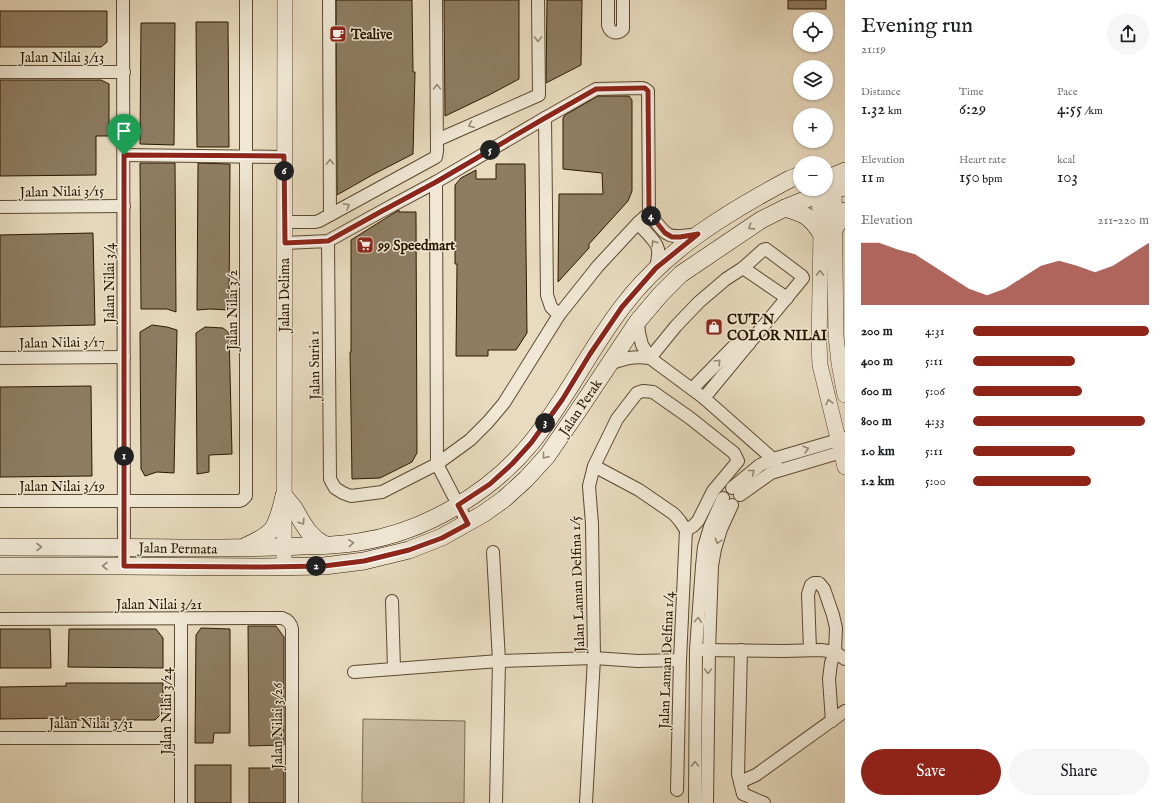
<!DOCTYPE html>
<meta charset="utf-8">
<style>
:root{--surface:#fff;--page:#f6f6f6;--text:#202124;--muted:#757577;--accent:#8f2418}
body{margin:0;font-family:"IM FELL English",serif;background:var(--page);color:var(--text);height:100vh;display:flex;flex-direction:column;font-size:15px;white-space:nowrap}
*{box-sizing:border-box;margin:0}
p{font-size:13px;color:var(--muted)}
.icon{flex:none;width:22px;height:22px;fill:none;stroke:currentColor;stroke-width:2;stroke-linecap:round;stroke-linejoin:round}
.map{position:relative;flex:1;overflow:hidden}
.side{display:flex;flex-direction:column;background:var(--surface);width:320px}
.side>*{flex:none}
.controls{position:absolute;left:793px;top:12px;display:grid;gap:8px}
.controls a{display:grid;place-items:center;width:40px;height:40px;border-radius:50%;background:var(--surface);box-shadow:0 1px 3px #0004;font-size:20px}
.pin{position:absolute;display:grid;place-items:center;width:34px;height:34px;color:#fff;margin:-41px -17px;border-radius:50% 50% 50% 0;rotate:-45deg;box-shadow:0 0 4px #0007}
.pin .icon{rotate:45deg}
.km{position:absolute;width:20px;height:20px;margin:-10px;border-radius:50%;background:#222;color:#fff;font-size:11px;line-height:20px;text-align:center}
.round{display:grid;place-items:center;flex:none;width:42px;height:42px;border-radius:21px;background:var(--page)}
.summary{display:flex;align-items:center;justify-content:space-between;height:68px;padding:0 16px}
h1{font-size:22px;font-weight:600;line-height:30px}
.stats{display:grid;grid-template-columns:repeat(3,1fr);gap:6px;height:68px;padding:4px 16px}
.stats div{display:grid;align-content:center}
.stats b{font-size:17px;font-weight:600}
.stats small{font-size:11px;font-weight:400}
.stats p{font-size:11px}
.chart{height:112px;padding:8px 16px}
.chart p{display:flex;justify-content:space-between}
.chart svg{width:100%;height:72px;margin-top:4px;fill:var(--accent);opacity:.7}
.primary-button{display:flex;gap:8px;margin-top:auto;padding:8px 16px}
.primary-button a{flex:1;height:46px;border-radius:24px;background:var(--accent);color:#fff;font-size:16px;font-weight:600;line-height:46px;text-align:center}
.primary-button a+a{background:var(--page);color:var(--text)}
ul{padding:0 16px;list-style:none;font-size:13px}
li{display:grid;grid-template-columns:64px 48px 1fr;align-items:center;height:30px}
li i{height:10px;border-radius:5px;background:var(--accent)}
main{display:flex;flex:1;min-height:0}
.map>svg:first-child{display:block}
</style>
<main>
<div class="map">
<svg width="845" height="803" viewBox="0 0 845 803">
<rect width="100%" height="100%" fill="#e8dbbf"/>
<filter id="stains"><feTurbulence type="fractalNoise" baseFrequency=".005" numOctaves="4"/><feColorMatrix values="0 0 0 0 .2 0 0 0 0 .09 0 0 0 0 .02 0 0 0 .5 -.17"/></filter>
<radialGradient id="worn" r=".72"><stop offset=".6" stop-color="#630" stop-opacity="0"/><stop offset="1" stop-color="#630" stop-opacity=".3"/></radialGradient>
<polygon fill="#c8ba9f" stroke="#7a6950" points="363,719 465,721 464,803 362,803"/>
<g fill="#8e7d63" stroke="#2c1800">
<polygon points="336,0 412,0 413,72 415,72 413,154 374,174 337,195"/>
<polygon points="444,0 519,0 519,79 489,95 445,116"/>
<polygon points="547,0 582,0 581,65 546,83"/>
<rect x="788" y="0" width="38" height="9"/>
<polygon points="0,11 107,11 107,42 101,47 0,47"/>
<polygon points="196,22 228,22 229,147 197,147"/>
<polygon points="141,23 175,23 174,145 140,144"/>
<polygon points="0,80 101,80 109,84 109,136 96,136 96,175 0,176"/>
<polygon points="598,96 629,96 632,100 632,191 628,201 589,244 589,248 558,282 559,194 603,194 602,173 563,169 563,118 565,115"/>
<polygon points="140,163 175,163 176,312 167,309 141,309"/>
<polygon points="198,163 230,164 229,310 210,309 197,310"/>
<polygon points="496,164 525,164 527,333 516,350 488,350 488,356 456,356 457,264 455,264 455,185 461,178 476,170 476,179 496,179"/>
<polygon points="399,210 399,212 416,212 417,453 412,462 380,478 352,479 350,352 351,352 351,240 386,218"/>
<polygon points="93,233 95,325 0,327 0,235"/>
<polygon points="152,325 167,327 177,330 174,473 157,472 145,476 141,469 140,332"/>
<polygon points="205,327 223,328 229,333 232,454 209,455 209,472 197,474 196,333"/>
<polygon points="91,386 92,476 0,477 0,387"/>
<polygon points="248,626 276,626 284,637 284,745 249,746"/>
<polygon points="201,628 230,629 230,733 214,733 213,743 195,743 196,635"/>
<polygon points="0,629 50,629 51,668 0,668"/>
<polygon points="69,629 156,629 163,638 163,668 68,667"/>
<polygon points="66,683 163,683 163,712 155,720 66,720 66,718 0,719 0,687 66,686"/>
<rect x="195" y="765" width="36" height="38"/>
<rect x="249" y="768" width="35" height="35"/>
</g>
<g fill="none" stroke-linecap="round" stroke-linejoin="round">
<g stroke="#5b4930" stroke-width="14">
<g id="minor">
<polyline points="123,0 124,566"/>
<polyline points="329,0 330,215"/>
<path d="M608,0V25C610,33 617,35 623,29V0"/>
<polyline points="0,72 124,72"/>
<polyline points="545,118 547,295 551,307 559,315"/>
<polyline points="437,140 539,95 538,0"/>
<polyline points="124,155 284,157"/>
<polyline points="436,182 437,464 468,524"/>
<polyline points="0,207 124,206"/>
<path d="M649,213C668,237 665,239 697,234"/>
<polyline points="284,222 315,222 319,221 436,157 437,151 436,0"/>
<path d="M638,223C643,230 656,240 658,249C659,255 657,262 656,268"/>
<polyline points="285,243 328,241 382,211 436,182 545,118 596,89 642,88 645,89 648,91 649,213 638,223 598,266 559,315 504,403 488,422 470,440 437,464 382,492 351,496 343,493 335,488 330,479 328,241"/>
<polyline points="743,268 787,298"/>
<polyline points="638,321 639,333 642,345 650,358 704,398 773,459 778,470"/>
<polyline points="0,358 124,357"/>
<polyline points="650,358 676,326 699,302 726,279 743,268 763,250 766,249 802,276 803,278 704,398"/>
<path d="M609,364C626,358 632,356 650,358"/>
<polyline points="692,389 734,346 739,344 749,344"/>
<polyline points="732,488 760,465 773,459 845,438"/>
<polyline points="740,495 771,473 845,451"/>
<polyline points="0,501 239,501 242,500 246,496 246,0"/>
<polyline points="493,552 499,661 496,803"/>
<polyline points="392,601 394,669"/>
<path d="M0,619L282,618C288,620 291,623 292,629V803"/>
<polyline points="181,619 181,803"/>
<polyline points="702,650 784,651 821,650 835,652 845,659"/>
<polyline points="741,650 738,774 743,794 764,803"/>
<polyline points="810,650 808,594 811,585 814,583 819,583 824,589 833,615 836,628 835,652 831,663 829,679 832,721"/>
<polyline points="354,672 499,661 594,658 638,661 680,660"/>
<polyline points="0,738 181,738"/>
<polyline points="740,782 756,775 845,711"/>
<polyline points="677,790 680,660 686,530"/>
<polyline points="586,803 594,658 592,524 589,486 594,466 617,419 637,393 643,391 653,392 690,418 734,453 738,461 713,491 698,521 693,526 686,530 680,521 674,514 639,490 594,466"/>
<polyline points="695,803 696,650 702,566 704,547 710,527 723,498"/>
<polyline points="707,803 709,650 712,566 715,549 721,529 732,505"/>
</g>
</g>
<g stroke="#5b4930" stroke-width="16">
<g id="tertiary">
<polyline points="834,189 836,336 839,363 845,395"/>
<polyline points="819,194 821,233 819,344 820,365 845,467"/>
<polyline points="284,567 285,0"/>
</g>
</g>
<g stroke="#2c1800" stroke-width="18">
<g id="secondary">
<polyline points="826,185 833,176 845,171"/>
<path d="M785,208C804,214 809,215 821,233"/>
<polyline points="835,228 845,211"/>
<polyline points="284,496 294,508 302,522 308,531 317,540 325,545"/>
<path d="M246,546C277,532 276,527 284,496"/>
<path d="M0,547C60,547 120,547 179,548C220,548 261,548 302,546C321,546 340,545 359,542C424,532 489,494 531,443C566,400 589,350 623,306C666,249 728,212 790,179L800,175"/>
<polyline points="0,566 124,566 264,567 324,566 364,561 409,550 442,537 483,514 504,499 526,479 547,456 578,411 638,321 660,295 681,274 761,220 785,208 819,194 834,189 845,187"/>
</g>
</g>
<use href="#minor" stroke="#f0e8d5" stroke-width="12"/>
<use href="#tertiary" stroke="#f0e8d5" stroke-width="15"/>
<use href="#secondary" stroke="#f0e8d5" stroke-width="17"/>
</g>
<defs><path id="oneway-chevron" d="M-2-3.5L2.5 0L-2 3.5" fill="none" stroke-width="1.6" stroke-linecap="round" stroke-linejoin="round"/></defs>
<g stroke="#988a75">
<use href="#oneway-chevron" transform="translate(538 39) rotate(90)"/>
<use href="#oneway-chevron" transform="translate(437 87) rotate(-91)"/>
<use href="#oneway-chevron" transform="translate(471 125) rotate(156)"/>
<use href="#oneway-chevron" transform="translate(330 162) rotate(-90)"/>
<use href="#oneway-chevron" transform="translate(347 206) rotate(-29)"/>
<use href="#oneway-chevron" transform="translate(751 227) rotate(147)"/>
<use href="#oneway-chevron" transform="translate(654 243) rotate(-123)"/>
<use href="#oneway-chevron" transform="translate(820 273) rotate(-89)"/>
<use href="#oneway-chevron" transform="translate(718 362) rotate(-46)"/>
<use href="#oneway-chevron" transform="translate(829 402) rotate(-103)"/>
<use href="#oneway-chevron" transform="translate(806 449) rotate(-16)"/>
<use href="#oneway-chevron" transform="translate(545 456) rotate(129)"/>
<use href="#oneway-chevron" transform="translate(752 472) rotate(-38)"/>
<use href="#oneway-chevron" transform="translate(302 522) rotate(57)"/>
<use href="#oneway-chevron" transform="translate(718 541) rotate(107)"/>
<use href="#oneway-chevron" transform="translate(351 543) rotate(-5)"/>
<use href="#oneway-chevron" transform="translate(39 547)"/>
<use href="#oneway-chevron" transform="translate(105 566) rotate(180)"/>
<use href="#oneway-chevron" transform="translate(698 620) rotate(-86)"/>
<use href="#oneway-chevron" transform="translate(708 671) rotate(91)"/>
<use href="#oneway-chevron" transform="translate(695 764) rotate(-89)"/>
</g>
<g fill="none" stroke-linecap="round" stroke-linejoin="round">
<g stroke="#fff" stroke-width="8">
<polygon id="route" points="642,88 645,88 648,91 649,213 665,233 672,237 680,237 698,234 656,268 622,307 590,354 562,400 531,443 512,464 490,484 458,505 468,524 442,538 409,550 364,561 324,566 264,567 124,566 124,155 284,156 285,243 328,241 382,211 436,182 545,118 596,89"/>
</g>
<use href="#route" stroke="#8f2418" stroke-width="5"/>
</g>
<defs>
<g id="cafe-square" transform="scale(0.9)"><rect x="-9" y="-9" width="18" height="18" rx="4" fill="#8f2418" stroke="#f0e8d5"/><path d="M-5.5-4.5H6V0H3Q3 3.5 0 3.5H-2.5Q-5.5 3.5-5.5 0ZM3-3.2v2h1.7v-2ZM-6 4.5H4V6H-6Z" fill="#fff"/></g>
<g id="supermarket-square" transform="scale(0.9)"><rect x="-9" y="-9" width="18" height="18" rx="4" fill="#8f2418" stroke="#f0e8d5"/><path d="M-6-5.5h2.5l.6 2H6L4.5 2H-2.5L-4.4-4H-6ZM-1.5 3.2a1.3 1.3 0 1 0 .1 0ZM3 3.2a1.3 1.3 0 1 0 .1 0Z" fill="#fff"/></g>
<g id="shop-square" transform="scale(0.9)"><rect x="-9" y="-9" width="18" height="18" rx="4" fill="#8f2418" stroke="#f0e8d5"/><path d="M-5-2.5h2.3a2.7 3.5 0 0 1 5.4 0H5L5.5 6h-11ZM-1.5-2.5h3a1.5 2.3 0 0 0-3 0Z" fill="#fff"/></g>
</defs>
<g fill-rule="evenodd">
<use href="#cafe-square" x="338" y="34"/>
<use href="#supermarket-square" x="365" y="245"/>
<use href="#shop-square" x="714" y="327"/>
</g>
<g text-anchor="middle" stroke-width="3" stroke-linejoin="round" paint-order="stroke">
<g font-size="14" font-weight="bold" fill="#2c1800" stroke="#f0e8d5" text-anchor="start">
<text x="351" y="39">Tealive</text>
<text x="378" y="250">99 Speedmart</text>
<text x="727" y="324">CUT N<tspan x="727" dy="16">COLOR NILAI</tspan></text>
</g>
<g font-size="14" fill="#2c1800" stroke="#f0e8d5">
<text x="62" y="62">Jalan Nilai 3/13</text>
<text transform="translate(62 191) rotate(-1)" y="5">Jalan Nilai 3/15</text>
<text transform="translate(109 283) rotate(-90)" y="5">Jalan Nilai 3/4</text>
<text transform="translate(284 295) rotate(-90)" y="5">Jalan Delima</text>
<text transform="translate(232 310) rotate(-90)" y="5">Jalan Nilai 3/2</text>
<text transform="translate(62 342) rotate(-1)" y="5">Jalan Nilai 3/17</text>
<text transform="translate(314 365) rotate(-91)" y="5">Jalan Suria 1</text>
<text transform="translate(580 407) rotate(-56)" y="5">Jalan Perak</text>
<text x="62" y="491">Jalan Nilai 3/19</text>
<text transform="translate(178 548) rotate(1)" y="5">Jalan Permata</text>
<text transform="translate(577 584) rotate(-92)" y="5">Jalan Laman Delfina 1/5</text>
<text x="159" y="609">Jalan Nilai 3/21</text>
<text transform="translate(666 660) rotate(-88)" y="5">Jalan Laman Delfina 1/4</text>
<text transform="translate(166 711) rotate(-90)" y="5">Jalan Nilai 3/24</text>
<text x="91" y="728">Jalan Nilai 3/31</text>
<text transform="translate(277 726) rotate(-90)" y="5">Jalan Nilai 3/26</text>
</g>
</g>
<rect width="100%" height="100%" filter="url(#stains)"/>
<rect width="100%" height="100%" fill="url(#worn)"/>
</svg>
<div class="controls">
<a><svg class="icon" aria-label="locate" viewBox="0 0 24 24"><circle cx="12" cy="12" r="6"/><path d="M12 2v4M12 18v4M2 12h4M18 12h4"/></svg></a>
<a><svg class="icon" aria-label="layers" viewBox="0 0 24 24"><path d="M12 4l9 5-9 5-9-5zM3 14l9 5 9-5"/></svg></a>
<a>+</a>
<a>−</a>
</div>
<div class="pin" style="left:124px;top:155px;background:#1e9e55"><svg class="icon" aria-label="arrive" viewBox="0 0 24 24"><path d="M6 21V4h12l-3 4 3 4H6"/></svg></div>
<b class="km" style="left:124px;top:456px">1</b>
<b class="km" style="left:316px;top:566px">2</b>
<b class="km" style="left:545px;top:423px">3</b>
<b class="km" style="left:651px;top:216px">4</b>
<b class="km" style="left:490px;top:150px">5</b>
<b class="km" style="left:284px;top:171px">6</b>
</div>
<section class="side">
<div class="summary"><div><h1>Evening run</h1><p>21:19</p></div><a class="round"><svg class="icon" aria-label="share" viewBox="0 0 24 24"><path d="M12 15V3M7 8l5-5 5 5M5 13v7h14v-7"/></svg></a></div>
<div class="stats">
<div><p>Distance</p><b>1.32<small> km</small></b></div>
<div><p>Time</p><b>6:29</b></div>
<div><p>Pace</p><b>4:55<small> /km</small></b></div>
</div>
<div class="stats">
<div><p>Elevation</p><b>11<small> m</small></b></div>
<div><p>Heart rate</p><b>150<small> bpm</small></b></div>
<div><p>kcal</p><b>103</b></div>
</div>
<div class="chart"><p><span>Elevation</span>211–220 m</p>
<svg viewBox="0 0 160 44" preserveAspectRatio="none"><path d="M0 44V6L10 6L20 10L30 13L40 20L50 27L60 34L70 38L80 34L90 27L100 20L110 17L120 20L130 24L140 20L150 13L160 6V44z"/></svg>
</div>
<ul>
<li><b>200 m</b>4:31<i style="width:100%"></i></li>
<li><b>400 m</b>5:11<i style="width:58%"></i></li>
<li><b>600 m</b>5:06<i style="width:62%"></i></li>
<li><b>800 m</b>4:33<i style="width:98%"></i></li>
<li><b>1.0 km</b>5:11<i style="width:58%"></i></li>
<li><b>1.2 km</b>5:00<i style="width:67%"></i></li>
</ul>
<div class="primary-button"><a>Save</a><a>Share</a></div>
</section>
</main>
